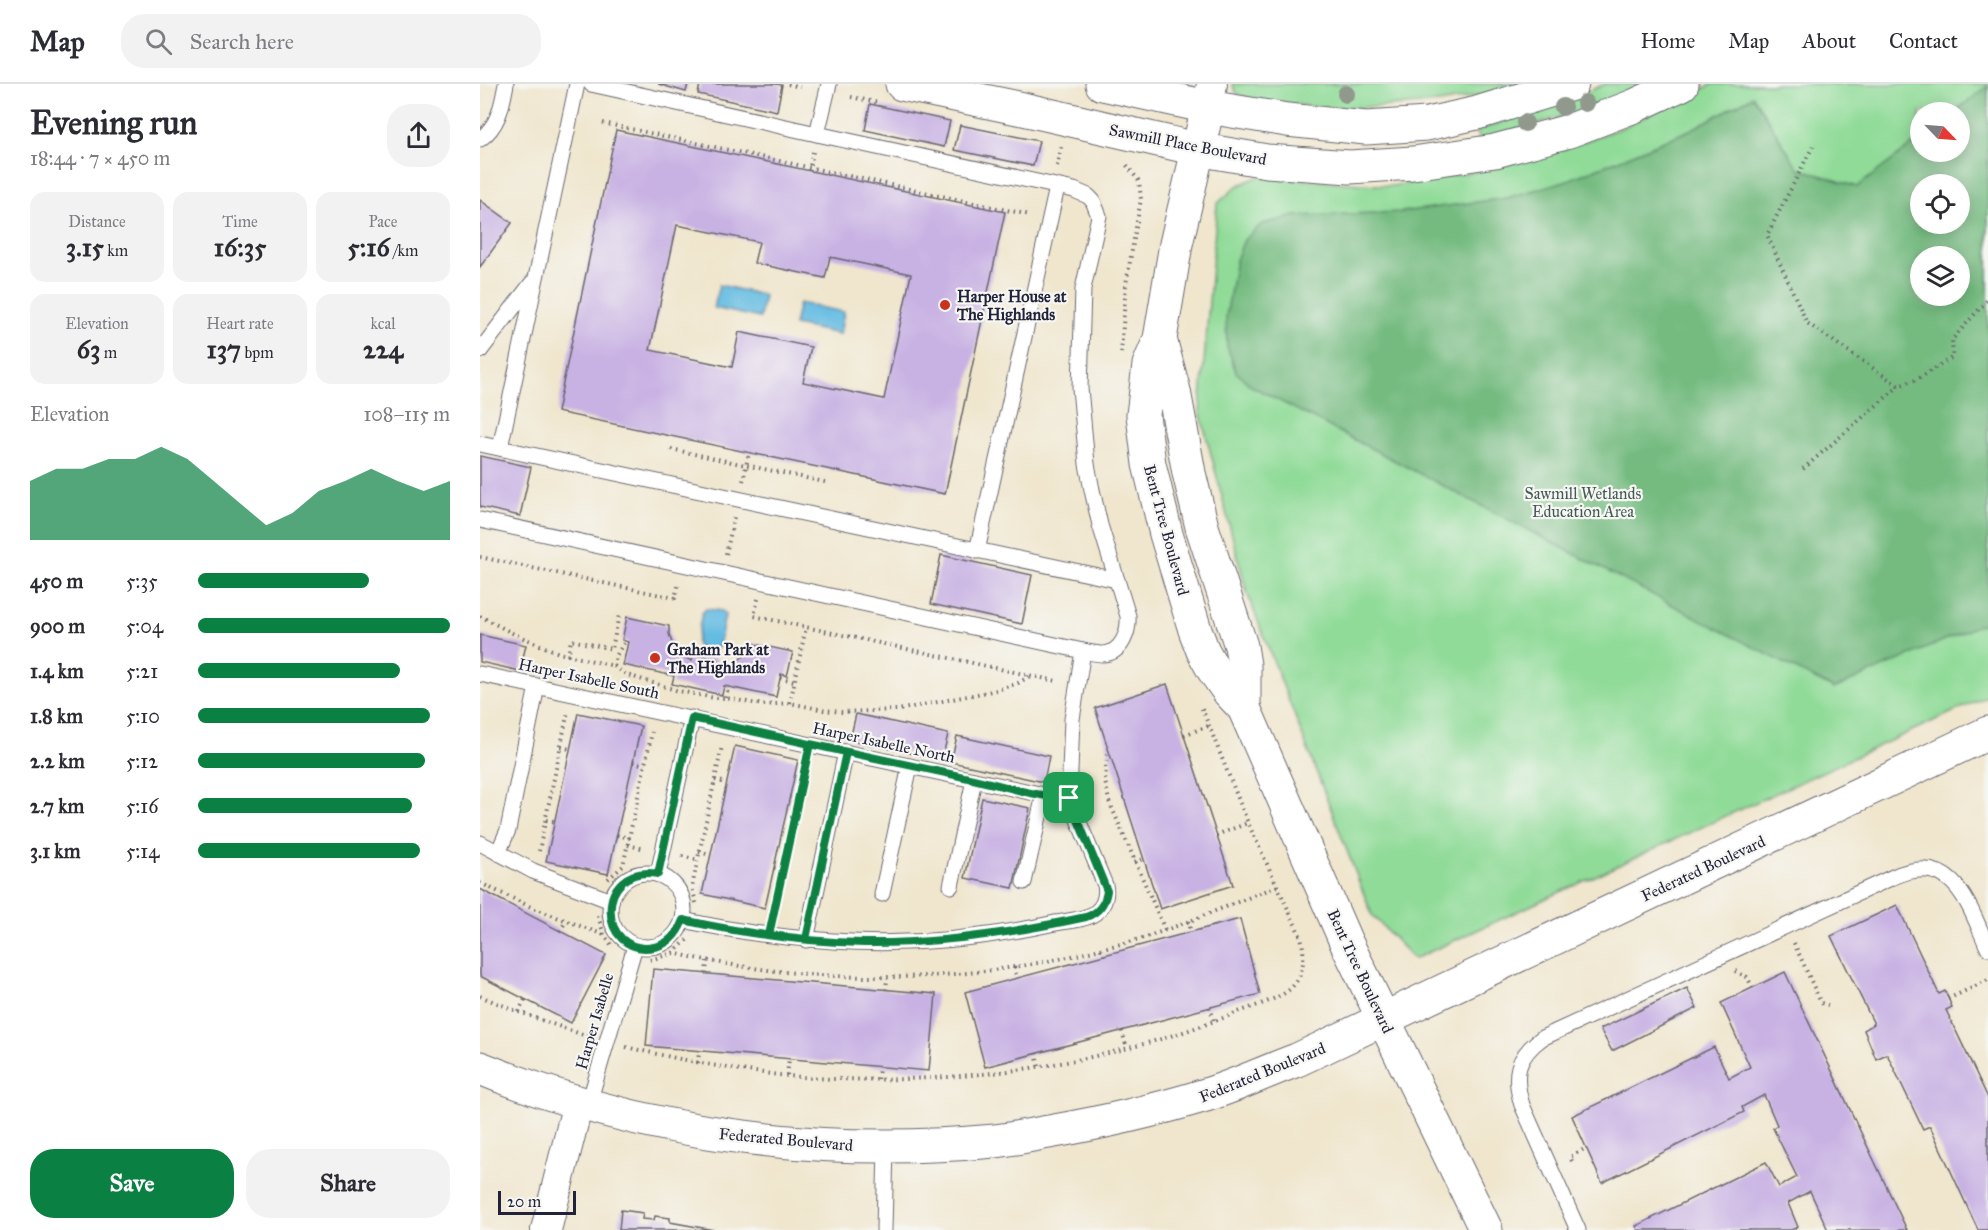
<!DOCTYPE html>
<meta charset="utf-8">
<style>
:root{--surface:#fff;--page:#f2f2f3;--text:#2b2b33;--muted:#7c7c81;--line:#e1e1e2;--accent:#0b8043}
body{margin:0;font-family:"IM FELL Great Primer",serif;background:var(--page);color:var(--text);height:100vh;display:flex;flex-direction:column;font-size:22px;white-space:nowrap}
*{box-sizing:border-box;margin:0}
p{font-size:20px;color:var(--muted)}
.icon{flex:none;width:33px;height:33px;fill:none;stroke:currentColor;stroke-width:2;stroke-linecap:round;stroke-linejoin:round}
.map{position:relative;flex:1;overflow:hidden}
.sheet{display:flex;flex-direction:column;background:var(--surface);width:480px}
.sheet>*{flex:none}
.needle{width:39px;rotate:115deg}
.tools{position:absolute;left:1430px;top:18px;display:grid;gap:12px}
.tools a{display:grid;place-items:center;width:60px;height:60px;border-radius:50%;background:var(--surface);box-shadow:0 3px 15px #0003;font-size:30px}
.scale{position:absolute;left:18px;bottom:15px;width:78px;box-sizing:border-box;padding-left:6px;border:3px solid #22223b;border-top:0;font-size:16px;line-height:21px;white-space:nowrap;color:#22223b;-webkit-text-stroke:4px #f6f6f2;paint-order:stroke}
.pin{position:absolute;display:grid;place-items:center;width:51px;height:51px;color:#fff;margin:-26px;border-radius:12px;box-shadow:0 3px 9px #0006}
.round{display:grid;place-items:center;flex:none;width:63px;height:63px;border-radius:24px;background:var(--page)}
.head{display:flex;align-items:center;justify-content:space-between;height:102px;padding:0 30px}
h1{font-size:33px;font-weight:700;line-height:45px}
.figures{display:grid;grid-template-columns:repeat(3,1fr);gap:9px;height:102px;padding:6px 30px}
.figures div{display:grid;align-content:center;border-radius:15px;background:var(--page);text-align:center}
.figures b{font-size:26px;font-weight:700}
.figures small{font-size:16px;font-weight:400}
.figures p{font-size:16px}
.chart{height:168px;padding:12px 30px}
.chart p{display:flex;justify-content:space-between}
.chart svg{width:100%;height:108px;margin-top:6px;fill:var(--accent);opacity:.7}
.action{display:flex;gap:12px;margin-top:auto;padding:12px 30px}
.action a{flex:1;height:69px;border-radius:24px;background:var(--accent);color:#fff;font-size:24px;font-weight:700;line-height:69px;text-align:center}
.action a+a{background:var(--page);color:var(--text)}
ul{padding:0 30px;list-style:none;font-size:20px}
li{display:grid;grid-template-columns:96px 72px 1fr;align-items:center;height:45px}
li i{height:15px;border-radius:8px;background:var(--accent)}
header{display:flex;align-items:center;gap:36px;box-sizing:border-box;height:84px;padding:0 30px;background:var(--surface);border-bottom:2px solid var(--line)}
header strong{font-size:28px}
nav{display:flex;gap:33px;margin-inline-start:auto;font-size:21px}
.search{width:420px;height:54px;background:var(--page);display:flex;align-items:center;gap:15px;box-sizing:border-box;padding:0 21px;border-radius:24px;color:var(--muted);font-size:22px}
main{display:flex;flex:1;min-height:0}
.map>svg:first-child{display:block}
</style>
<header>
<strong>Map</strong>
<div class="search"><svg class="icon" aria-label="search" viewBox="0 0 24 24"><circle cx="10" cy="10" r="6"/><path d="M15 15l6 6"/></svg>Search here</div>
<nav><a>Home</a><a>Map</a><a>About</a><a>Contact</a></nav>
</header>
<main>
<section class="sheet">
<div class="head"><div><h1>Evening run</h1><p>18:44 · 7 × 450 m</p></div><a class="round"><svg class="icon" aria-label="share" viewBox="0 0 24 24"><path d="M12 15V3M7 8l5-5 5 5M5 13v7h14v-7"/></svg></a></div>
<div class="figures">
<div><p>Distance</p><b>3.15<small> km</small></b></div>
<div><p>Time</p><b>16:35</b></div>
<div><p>Pace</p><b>5:16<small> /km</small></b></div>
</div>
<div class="figures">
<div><p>Elevation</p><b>63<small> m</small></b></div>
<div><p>Heart rate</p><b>137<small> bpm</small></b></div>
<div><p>kcal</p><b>224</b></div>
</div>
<div class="chart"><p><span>Elevation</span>108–115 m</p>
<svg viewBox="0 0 160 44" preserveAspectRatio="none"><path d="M0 44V20L10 15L20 15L30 11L40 11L50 6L60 11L70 20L80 29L90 38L100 33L110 24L120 20L130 15L140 20L150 24L160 20V44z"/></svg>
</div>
<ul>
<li><b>450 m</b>5:35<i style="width:68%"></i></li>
<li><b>900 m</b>5:04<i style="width:100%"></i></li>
<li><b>1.4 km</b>5:21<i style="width:80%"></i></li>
<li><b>1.8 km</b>5:10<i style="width:92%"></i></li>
<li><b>2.2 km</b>5:12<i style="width:90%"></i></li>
<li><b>2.7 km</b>5:16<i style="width:85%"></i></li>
<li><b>3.1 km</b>5:14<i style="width:88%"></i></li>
</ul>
<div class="action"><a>Save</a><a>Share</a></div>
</section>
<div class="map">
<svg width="1508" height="1146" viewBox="0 0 1508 1146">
<rect width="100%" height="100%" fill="#f6f6f2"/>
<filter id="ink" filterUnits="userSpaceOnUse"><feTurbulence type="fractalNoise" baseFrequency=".0167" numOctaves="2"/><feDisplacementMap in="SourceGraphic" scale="12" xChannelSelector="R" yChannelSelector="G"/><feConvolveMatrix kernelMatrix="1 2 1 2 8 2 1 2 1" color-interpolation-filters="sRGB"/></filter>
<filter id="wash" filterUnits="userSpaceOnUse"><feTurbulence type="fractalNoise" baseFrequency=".008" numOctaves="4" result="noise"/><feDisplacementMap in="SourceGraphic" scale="24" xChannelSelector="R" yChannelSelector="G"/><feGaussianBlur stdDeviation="1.35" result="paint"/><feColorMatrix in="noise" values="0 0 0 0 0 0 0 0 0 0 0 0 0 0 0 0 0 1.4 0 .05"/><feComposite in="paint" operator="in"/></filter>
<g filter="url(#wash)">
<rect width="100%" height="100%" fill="#f0e6ce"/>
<g fill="#90db98" stroke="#597e6a" stroke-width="1.5" fill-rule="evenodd">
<polygon points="752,0 1044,0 1015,9 959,19 856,25 775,16 757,10"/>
<polygon points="1125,0 1170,0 1134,17 1000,57 997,47 1098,12"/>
<path d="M1233,0H1508V612L934,875L892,831L767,509L720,328L737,120L757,102L777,93L912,102L994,88L1075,68L1141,44ZM1440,28H1479V68H1440ZM1440,100H1479V140H1440ZM1440,172H1479V212H1440Z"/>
</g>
<path fill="#74bb80" stroke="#4b6e5e" stroke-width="1.5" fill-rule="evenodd" d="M1508,2V537L1354,605L771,302L756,288L747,262L746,233L756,176L764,156L782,140L816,132L921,128L1027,114L1088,96L1141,75L1212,45L1273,12L1318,84L1377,103L1440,55V68H1479V28H1474ZM1440,100H1479V140H1440ZM1440,172H1479V212H1440Z"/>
<g fill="#65bce2" stroke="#446f8e" stroke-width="1.5">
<polygon points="239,201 284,211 280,234 234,224"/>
<polygon points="319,219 364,228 360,250 314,241"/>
<polygon points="226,525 242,527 245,531 239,562 233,567 218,563 216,559 222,529"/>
</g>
<g id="blocks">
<g fill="#c8b1e3" fill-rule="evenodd">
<polygon points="178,0 208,0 206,8"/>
<polygon points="220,0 296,0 302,1 297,27 218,10"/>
<polygon points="390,20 470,37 464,63 385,46"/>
<polygon points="480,41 559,57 553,82 474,66"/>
<path d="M136,46L525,128L465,410L77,328ZM197,141L279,158L274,179L345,194L350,173L431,190L404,315L323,298L331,263L259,248L252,283L170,266Z"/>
<polygon points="0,116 32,139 0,183"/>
<polygon points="0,372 51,383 40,432 0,423"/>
<polygon points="461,471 552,491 542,540 451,520"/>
<polygon points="147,533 189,542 189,550 194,565 202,572 212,577 213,570 237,575 235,581 251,581 264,572 270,559 313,568 307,592 301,590 296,613 244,602 242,611 192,600 194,592 143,581 148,558 142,556"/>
<polygon points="0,551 46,561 40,587 0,578"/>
<polygon points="687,600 753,801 680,825 615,624"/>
<polygon points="98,629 161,642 128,790 66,777"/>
<polygon points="376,630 468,650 462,676 370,656"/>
<polygon points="477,652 569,672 564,698 471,678"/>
<polygon points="255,662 318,676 285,824 222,810"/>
<polygon points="502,714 550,724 533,804 485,794"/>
<polygon points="0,805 126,871 91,939 0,892"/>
<polygon points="1417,821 1459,910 1465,907 1472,923 1466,926 1508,1014 1508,1146 1498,1146 1450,1042 1443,1045 1407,970 1396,975 1384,946 1394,940 1351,852"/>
<polygon points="760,835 780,910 505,983 485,908"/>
<polygon points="173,885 456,910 449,987 166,962"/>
<polygon points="1305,888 1427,1146 1348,1146 1330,1107 1308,1119 1318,1143 1311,1146 1158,1146 1156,1142 1286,1078 1299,1103 1317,1093 1293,1044 1297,1041 1284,1011 1262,1023 1264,1028 1122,1099 1092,1032 1234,963 1249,994 1270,983 1241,919"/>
<polygon points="1207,904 1217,924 1132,967 1120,945"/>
<polygon points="141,1126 163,1129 162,1135 174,1136 175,1132 190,1134 190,1138 234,1146 139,1146"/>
</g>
</g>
</g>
<g filter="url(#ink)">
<use href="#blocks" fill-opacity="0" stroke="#6a676e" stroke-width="1.5"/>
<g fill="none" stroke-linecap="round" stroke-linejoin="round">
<g stroke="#6a676e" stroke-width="17">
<g id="service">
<polyline points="111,0 337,50"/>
<path d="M0,55C19,42 22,21 26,0"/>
<polyline points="0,267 52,199"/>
<polyline points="0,360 637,496"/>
<polyline points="20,364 97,0"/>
<path d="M0,436L603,567C609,568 616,570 623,570C642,569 649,548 648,532L620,441L612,406L607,380L600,304L603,205L619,132L613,117L608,112L594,106L337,50L349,0"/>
<polyline points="497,467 577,103"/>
<polyline points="0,590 564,711 589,714"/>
<polyline points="0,759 53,787 131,817"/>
<polyline points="18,769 28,746 57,602"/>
<circle cx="167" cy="826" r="37"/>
<polyline points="178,790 212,634"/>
<polyline points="544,798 564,711"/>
<polyline points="471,802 494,696"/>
<polyline points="402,810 430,682"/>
<path d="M203,836C252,847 302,854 353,857C427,862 503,855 575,839C587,837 605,836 615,829C624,822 627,812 625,801L589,714L592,635L603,567"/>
<polyline points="326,856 366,668"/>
<polyline points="108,1022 155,862"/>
<polyline points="404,1146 406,1062"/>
<path d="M1098,1146L1042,1021C1033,991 1036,973 1062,954L1413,793C1474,766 1488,820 1508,864"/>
</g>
</g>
<g stroke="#6a676e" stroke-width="32">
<g id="minor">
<polyline points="728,23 732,0"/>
<polyline points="66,1146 98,1019"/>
</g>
</g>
<g stroke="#6a676e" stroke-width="35">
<g id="tertiary">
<polyline points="422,0 543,25 717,65 787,77 870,83 933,79 1015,67 1089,47 1154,22 1202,0"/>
<polyline points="622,0 728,23 807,36 886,44 947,40 997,29 1092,0"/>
<polyline points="728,23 696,160 680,255 669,281 663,331 669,380 686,450 715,546 723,567 733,585 749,608 764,624 866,858 904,936"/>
<polyline points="680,255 694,307 709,389 722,443 761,562 764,581 764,624"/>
</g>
</g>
<g stroke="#6a676e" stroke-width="35">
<g id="secondary">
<polyline points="904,936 1006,1146"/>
<path d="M0,984C165,1051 339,1073 515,1057C533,1055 551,1051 569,1048C620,1039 670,1028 719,1013C752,1004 784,988 817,976L1508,649"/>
</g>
</g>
<g stroke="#6a676e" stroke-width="4" stroke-dasharray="1.5 4.5" stroke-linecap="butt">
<polyline points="308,0 320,3"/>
<polyline points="371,13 400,19"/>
<polyline points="123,39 550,131"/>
<polyline points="1333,62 1287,151 1327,239 1419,302 1438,295 1473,273 1472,256 1508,215"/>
<polyline points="577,82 581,63"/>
<polyline points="329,87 333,68"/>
<polyline points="641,269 646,200 661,115 659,97 645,79"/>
<polyline points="191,365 349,399"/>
<polyline points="1323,385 1419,302"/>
<polyline points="263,397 269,368"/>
<polyline points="246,470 254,433"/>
<polyline points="0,473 195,514 199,498"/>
<polyline points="278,515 274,532 576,597"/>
<polyline points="0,532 34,550 79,569 134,582 147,591 199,607 234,614 246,614 283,621 310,619 344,626 362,628 418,626 517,606 538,599 550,592"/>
<polyline points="88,572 91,556 132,565 139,531"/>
<polyline points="134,582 136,572 145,557"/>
<polyline points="300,594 314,597"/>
<polyline points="246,614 248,603"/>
<polyline points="310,619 326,543"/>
<polyline points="704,651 728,642"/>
<polyline points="81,663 90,665"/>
<polyline points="627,670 625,697 629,717 685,846"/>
<polyline points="153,678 165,681"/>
<polyline points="235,696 247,699"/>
<polyline points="309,713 319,714"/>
<polyline points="66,736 74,737"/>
<polyline points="137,751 150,754"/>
<polyline points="736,751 768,739"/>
<polyline points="148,761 165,765"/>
<polyline points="59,767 88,627"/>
<polyline points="219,768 231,771"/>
<polyline points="202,772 218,776"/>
<polyline points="655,778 664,775"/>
<polyline points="294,784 303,786"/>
<polyline points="128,795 143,782 172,648"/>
<polyline points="0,799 53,824 124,851"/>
<polyline points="216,819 212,803 242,662"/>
<polyline points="118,832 124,851 133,863"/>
<polyline points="293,832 326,678"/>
<polyline points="708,837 711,848"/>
<polyline points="80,847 86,837"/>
<polyline points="1314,859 1341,919 1348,921"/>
<polyline points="621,865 623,872"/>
<path d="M193,869C331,901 475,902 613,867C630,862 648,859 666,853C710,838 754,819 798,802"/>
<polyline points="170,876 193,869 207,856"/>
<polyline points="534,883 537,895"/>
<polyline points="1255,887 1267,893 1273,904"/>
<polyline points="226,890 227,877"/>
<polyline points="406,906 407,894"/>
<polyline points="0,912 39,928 109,953"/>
<polyline points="1468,915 1508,896"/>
<polyline points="730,923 734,937"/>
<polyline points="39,928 45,915"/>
<polyline points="642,947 647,964"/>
<path d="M146,963C215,979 285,993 357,995C492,999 627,980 753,930C770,923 799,916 811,904C825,890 825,871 821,853L768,739L721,622"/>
<polyline points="556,969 559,983"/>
<polyline points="218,979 219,966"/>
<polyline points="307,991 309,975"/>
<polyline points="398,995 399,983"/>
<polyline points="1092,1077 1090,1073 1106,1064"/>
</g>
<use href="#service" stroke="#fff" stroke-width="15"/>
<use href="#minor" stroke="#fff" stroke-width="30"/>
<use href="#tertiary" stroke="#fff" stroke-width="33"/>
<use href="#secondary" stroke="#fff" stroke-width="33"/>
</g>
<g fill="#91998d">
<circle cx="866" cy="10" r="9"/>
<circle cx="1105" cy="19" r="9"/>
<circle cx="1083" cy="23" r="9"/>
<circle cx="1045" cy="39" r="9"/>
</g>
</g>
<g fill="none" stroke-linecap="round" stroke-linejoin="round" filter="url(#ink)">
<g stroke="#fff" stroke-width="12">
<path id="route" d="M589,714L627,807C625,820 618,829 606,833C533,849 459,860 384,859C324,858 262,849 203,836C198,849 190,860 174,863C118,874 113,779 178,790L212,634L366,668L326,855L289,851L330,660C385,672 439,683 493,695C525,702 557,713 589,714"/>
</g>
<use href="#route" stroke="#0b8043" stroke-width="8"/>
</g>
<g fill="#c8321e" stroke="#f6f6f2" stroke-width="2">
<circle cx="465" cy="221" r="6"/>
<circle cx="175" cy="574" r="6"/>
</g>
<g text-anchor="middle" stroke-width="4.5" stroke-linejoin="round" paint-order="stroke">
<g font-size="16" fill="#22223b" stroke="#f6f6f2">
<text transform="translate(708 60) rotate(11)" y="6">Sawmill Place Boulevard</text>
<text transform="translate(687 446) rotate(75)" y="6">Bent Tree Boulevard</text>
<text transform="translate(109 594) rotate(12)" y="6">Harper Isabelle South</text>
<text transform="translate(404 658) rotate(12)" y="6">Harper Isabelle North</text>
<text transform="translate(1223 784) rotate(-25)" y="6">Federated Boulevard</text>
<text transform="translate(881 887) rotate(65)" y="6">Bent Tree Boulevard</text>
<text transform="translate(114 937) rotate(-74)" y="6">Harper Isabelle</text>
<text transform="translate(782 988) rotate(-22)" y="6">Federated Boulevard</text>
<text transform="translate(306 1055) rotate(5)" y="6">Federated Boulevard</text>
</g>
<g font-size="16" font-weight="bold" fill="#22223b" stroke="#f6f6f2" text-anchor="start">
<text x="477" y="218">Harper House at<tspan x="477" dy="18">The Highlands</tspan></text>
<text x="187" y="571">Graham Park at<tspan x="187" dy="18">The Highlands</tspan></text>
</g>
<g font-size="16" fill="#435a57" stroke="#f6f6f2">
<text x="1103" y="415">Sawmill Wetlands<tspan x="1103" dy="18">Education Area</tspan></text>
</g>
</g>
</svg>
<div class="tools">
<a><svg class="needle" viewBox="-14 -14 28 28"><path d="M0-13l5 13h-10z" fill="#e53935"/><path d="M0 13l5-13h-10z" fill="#7c7c81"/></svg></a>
<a><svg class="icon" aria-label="locate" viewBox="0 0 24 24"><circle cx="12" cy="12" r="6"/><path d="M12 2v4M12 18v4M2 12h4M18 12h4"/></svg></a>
<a><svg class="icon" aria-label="layers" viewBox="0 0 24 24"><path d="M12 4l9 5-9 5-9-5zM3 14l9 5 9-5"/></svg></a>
</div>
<div class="scale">20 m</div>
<div class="pin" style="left:589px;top:714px;background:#1e9e55"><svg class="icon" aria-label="arrive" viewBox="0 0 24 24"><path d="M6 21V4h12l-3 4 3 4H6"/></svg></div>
</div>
</main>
